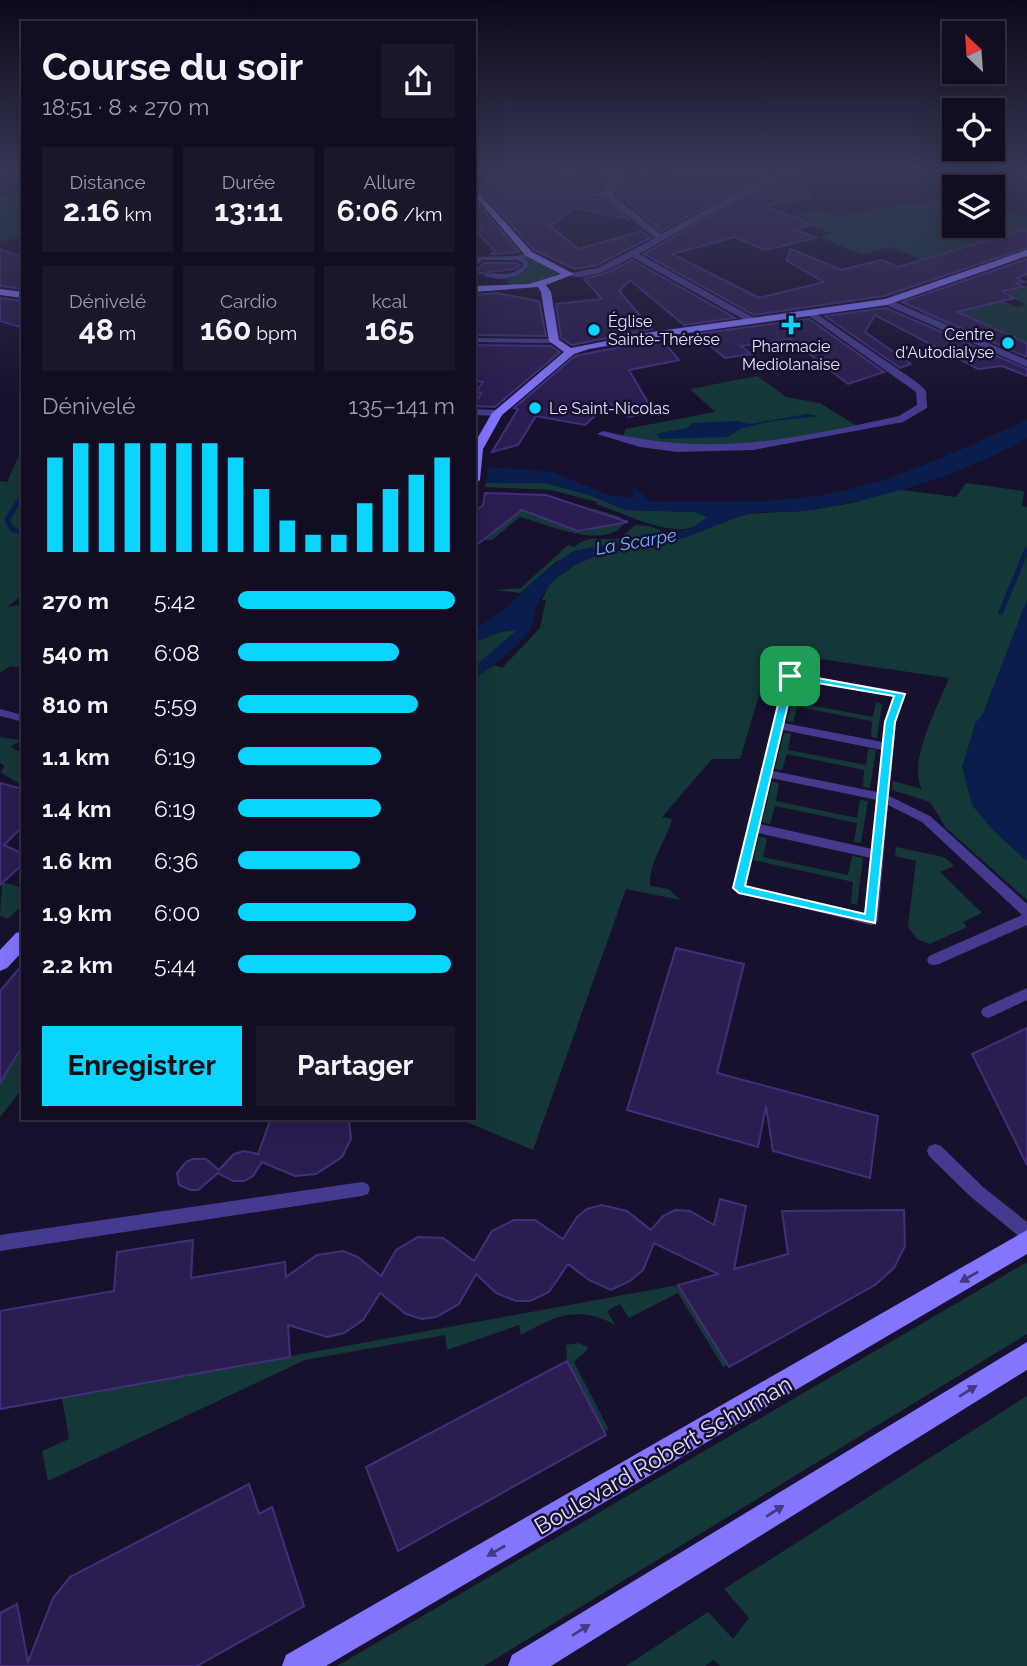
<!DOCTYPE html>
<html lang="fr">
<meta charset="utf-8">
<style>
:root{--surface:#120d22;--page:#1b162a;--text:#f1f3f6;--muted:#9c9ca5;--line:#312d40;--accent:#0ad5ff}
body{margin:0;font-family:Raleway,sans-serif;background:var(--page);color:var(--text);height:100vh;display:flex;flex-direction:column;font-size:26px;white-space:nowrap}
*{box-sizing:border-box;margin:0}
p{font-size:23px;color:var(--muted)}
.icon{flex:none;width:38px;height:38px;fill:none;stroke:currentColor;stroke-width:2;stroke-linecap:round;stroke-linejoin:round}
.map{position:relative;flex:1;overflow:hidden}
.drawer{position:absolute;left:21px;top:21px;width:455px;height:1099px;display:flex;flex-direction:column;background:var(--surface);border-radius:0px;box-shadow:0 7px 28px #0002,0 0 0 2px var(--line)}
.drawer>*{flex:none}
.needle{width:46px;rotate:335deg}
.controls{position:absolute;left:942px;top:21px;display:grid;gap:14px}
.controls a{display:grid;place-items:center;width:63px;height:63px;border-radius:0px;background:var(--surface);box-shadow:0 7px 28px #0002,0 0 0 2px var(--line);font-size:35px}
.pin{position:absolute;display:grid;place-items:center;width:60px;height:60px;color:#fff;margin:-30px;border-radius:14px;box-shadow:0 4px 10px #0006}
.round{display:grid;place-items:center;flex:none;width:74px;height:74px;border-radius:0px;background:var(--page)}
.overview{display:flex;align-items:center;justify-content:space-between;height:119px;padding:0 21px}
h1{font-size:38px;font-weight:700;line-height:52px}
.metrics{display:grid;grid-template-columns:repeat(3,1fr);gap:10px;height:119px;padding:7px 21px}
.metrics div{display:grid;align-content:center;border-radius:0px;background:var(--page);text-align:center}
.metrics b{font-size:30px;font-weight:700}
.metrics small{font-size:19px;font-weight:400}
.metrics p{font-size:19px}
.chart{height:196px;padding:14px 21px}
.chart p{display:flex;justify-content:space-between}
.chart svg{width:100%;height:126px;margin-top:7px;stroke:var(--accent);stroke-width:6}
.cta{display:flex;gap:14px;margin-top:auto;padding:14px 21px}
.cta a{flex:1;height:80px;border-radius:0px;background:var(--accent);color:#111;font-size:28px;font-weight:700;line-height:80px;text-align:center}
.cta a+a{background:var(--page);color:var(--text)}
ul{padding:0 21px;list-style:none;font-size:23px}
li{display:grid;grid-template-columns:112px 84px 1fr;align-items:center;height:52px}
li i{height:18px;border-radius:9px;background:var(--accent)}
.map>svg:first-child{display:block}
</style>
<div class="map">
<svg width="1027" height="1666" viewBox="0 0 1027 1666">
<rect width="100%" height="100%" fill="#18112e"/>
<g fill="#143738">
<polygon points="23,191 23,238 0,241 0,197"/>
<polygon points="954,197 954,226 992,226 992,205 1027,217 1027,229 1005,236 1027,244 1027,253 1003,262 964,247 936,256 967,268 955,273 890,247 862,255 820,237 831,233 791,217 819,210 834,216"/>
<path d="M528,256L558,273C546,284 519,290 505,282L529,268L530,264L524,257Z"/>
<polygon points="1006,286 1014,290 1027,288 1027,343 982,323 960,330 921,313 997,298 1016,307 1026,305 1010,296"/>
<polygon points="757,376 786,397 820,403 860,428 714,449 623,441 625,429 715,412 690,389"/>
<polygon points="23,447 23,595 7,607 23,604 23,668 10,666 0,673 0,481 7,482"/>
<path d="M496,482L545,483L589,495L626,510L695,512L707,517C685,547 625,513 596,504L597,502L551,490L485,487L486,483Z"/>
<path d="M966,483L1024,491L1022,506L1027,507V600L983,714L975,724L970,745L992,829L1027,861V900L946,828L930,802L892,790L893,781L922,789C907,761 939,705 949,678L772,652L740,759H712L662,817L672,819C666,843 649,860 650,886L669,889L680,900L626,889L533,1150L457,1118H474V678L494,665L502,668L540,628L546,600H542L550,583L575,565L604,552L677,540L746,514L812,510L857,502L895,489L956,497Z"/>
<path d="M515,509C543,511 554,524 578,531C589,534 606,523 615,518L591,510L595,509L620,517L624,524C603,551 545,523 520,517L492,540H483Z"/>
<path d="M635,525L650,526L666,533L557,561L520,593L494,590L521,588L568,545L574,547C590,533 603,542 620,538Z"/>
<polygon points="517,630 514,636 474,667 474,642 500,632"/>
<polygon points="795,687 801,689 799,703 873,717 876,702 882,704 877,738 871,737 872,721 797,707 793,722 787,721"/>
<polygon points="784,733 791,734 788,750 866,765 868,749 876,750 870,788 863,787 864,770 787,754 782,770 775,769"/>
<polygon points="0,737 21,740 11,747 18,751 23,748 23,786 0,772 5,766 0,763"/>
<polygon points="772,782 779,783 776,801 857,818 860,800 868,801 861,843 854,842 857,823 775,806 770,824 762,822"/>
<polygon points="759,836 767,838 763,857 848,875 852,856 863,858 857,905 851,903 853,882 753,860"/>
<polygon points="896,847 944,857 954,866 940,872 982,913 963,922 967,927 930,944 917,939 908,927 916,861 895,856"/>
<polygon points="2,882 23,888 23,904 8,919 0,916"/>
<polygon points="23,1045 23,1088 0,1117 0,1083"/>
<polygon points="1027,1262 1027,1334 484,1666 337,1666"/>
<path d="M678,1285L727,1365L723,1367L678,1293L629,1318L620,1304L607,1311L615,1325C578,1304 555,1316 521,1335L519,1325L447,1350L445,1335L305,1360L48,1481L42,1451L69,1439L62,1398Z"/>
<polygon points="579,1343 589,1348 574,1362 609,1430 604,1431 567,1361 566,1345"/>
<polygon points="1027,1396 1027,1666 720,1666 714,1660 705,1666 626,1666 708,1612 733,1639 749,1618 724,1589"/>
</g>
<g fill="#0a1e4e">
<polygon points="807,414 820,416 773,421 742,428 728,437 660,439 656,434 687,428 693,423 738,421 749,424"/>
<path d="M1027,420V438C963,475 884,498 812,510C791,514 767,509 749,514C723,520 699,534 674,541C641,550 607,548 577,564C558,574 542,590 535,610C532,617 535,624 530,630C515,649 494,665 474,678V667L517,630L500,632L474,642V630L506,608L539,576L573,551L691,529L707,517L695,512L626,510L589,495L545,483H486L488,467L552,472L608,495L632,498L634,494L632,489L635,488L651,502C714,501 776,505 838,492C904,478 965,447 1027,420Z"/>
<polygon points="1027,600 1027,861 992,829 972,805 962,767 975,724 983,714"/>
</g>
<g fill="none" stroke-linecap="round" stroke-linejoin="round">
<g stroke="#0a1e4e" stroke-width="5">
<polyline points="23,494 7,520 12,529 23,533"/>
<polyline points="1001,612 1027,549"/>
</g>
</g>
<g fill="#2b1d4f" stroke="#432e7c" stroke-width="2">
<polygon points="624,170 647,170 616,177 586,196 592,200 605,198 628,219 575,208 550,226 578,249 642,231 650,238 597,265 575,269 534,250 477,187 492,186 486,180 609,171 623,174"/>
<polygon points="676,170 775,170 661,231 656,227 661,226 653,224 614,190"/>
<polygon points="791,170 809,170 784,184 791,183 812,197 765,206 811,225 794,229 816,238 765,250 735,237 672,254 759,298 824,282 786,260 791,249 841,270 881,260 898,267 1027,229 1027,248 884,296 754,315 644,254"/>
<polygon points="474,199 519,252 492,254 495,251 475,230 483,229 474,220"/>
<polygon points="0,249 23,258 23,289 0,286"/>
<polygon points="1027,259 1027,274 1017,278 1024,282 1016,283 1024,287 1003,291 1014,298 957,312 1027,343 1027,357 902,302"/>
<polygon points="632,260 735,318 684,325 630,280 619,291 652,329 572,345 561,338 556,304 602,299 584,279 609,272"/>
<polygon points="484,263 516,263 520,265 515,269 474,274"/>
<polygon points="496,293 539,301 546,336 474,335 474,295"/>
<polygon points="0,298 23,301 23,328 0,321"/>
<polygon points="886,308 1027,369 1027,376 1002,366 978,369 875,315 865,332 911,364 900,368 825,316"/>
<polygon points="809,319 884,372 848,384 790,339 741,346 751,354 725,358 696,334"/>
<polygon points="661,339 679,360 629,370 653,411 629,417 609,403 585,425 536,416 518,445 492,452 518,409 514,408 575,356"/>
<polygon points="474,345 551,346 560,352 495,407 474,406 481,393 476,392 483,382 474,381"/>
<polygon points="485,493 546,495 628,522 578,531 522,510 474,547 474,512 483,505"/>
<polygon points="0,783 23,789 23,826 4,845 23,854 23,864 0,885"/>
<polygon points="676,948 744,964 717,1073 878,1116 870,1178 773,1151 766,1106 758,1147 627,1110"/>
<polygon points="23,964 23,1045 0,1083 0,991"/>
<polygon points="1027,1028 1027,1165 972,1054"/>
<polygon points="271,1118 349,1118 351,1139 342,1157 316,1174 295,1176 262,1162 253,1176 244,1181 233,1181 218,1173 198,1190 191,1190 179,1185 177,1173 186,1162 193,1159 206,1159 219,1170 234,1154 244,1151 258,1154"/>
<polygon points="720,1199 746,1206 734,1269 788,1254 782,1211 904,1210 905,1246 894,1268 875,1285 729,1367 678,1285 718,1274 654,1243 643,1270 630,1281 611,1290 589,1280 568,1264 549,1292 530,1301 516,1301 496,1293 476,1274 459,1304 436,1317 422,1319 406,1314 380,1293 363,1320 344,1333 327,1337 288,1325 290,1357 0,1409 0,1311 114,1291 117,1252 193,1240 191,1278 285,1262 286,1277 317,1255 343,1251 358,1257 381,1276 396,1250 418,1237 443,1238 474,1261 492,1231 514,1220 535,1220 563,1239 577,1217 587,1209 602,1205 627,1211 651,1230 663,1216 675,1210 690,1211 714,1225"/>
<polygon points="567,1361 606,1435 398,1551 366,1467"/>
<polygon points="249,1484 259,1514 272,1507 304,1606 197,1666 0,1666 0,1613 17,1604 28,1662 53,1598 70,1577"/>
</g>
<g fill="none" stroke-linecap="round" stroke-linejoin="round">
<g fill="#443b8e" fill-rule="evenodd">
<polygon points="606,189 610,195 592,197 589,195"/>
<path d="M529,252L531,255L523,258L528,261L529,266C516,280 500,282 483,275C499,270 507,280 523,266V263L517,260H482L474,268V261L478,257L517,256Z"/>
<polygon points="474,338 554,339 558,341 554,343 474,342"/>
<path d="M790,673L904,692L905,694L896,722L889,796L930,816L1027,904V925L939,964L934,965L929,964L927,960L929,956L1022,915L922,822L888,805L878,920L876,924L871,925L734,891L733,888L785,676ZM794,680L894,696L884,722L882,742L784,723ZM783,730L882,750L877,792L773,771ZM771,778L877,800L872,849L760,824ZM758,833L871,858L865,914L746,885Z"/>
<polygon points="0,709 23,715 23,722 0,716"/>
<polygon points="1027,988 1027,1000 993,1016 988,1018 983,1016 981,1012 983,1008"/>
<polygon points="935,1144 941,1146 983,1187 1027,1222 1027,1240 1021,1238 971,1197 929,1156 927,1151 929,1146"/>
<polygon points="362,1182 368,1184 370,1189 368,1194 362,1196 0,1251 0,1235"/>
</g>
<g fill="#443b8e" fill-rule="evenodd">
<path d="M659,170H673L623,183L611,189L614,196L661,234L780,170H789L639,254L756,319V323H750L632,257C615,267 583,284 564,274L598,268L655,238L608,199L603,188L617,179Z"/>
<polygon points="1013,170 1027,172 1027,177 1014,172"/>
<polygon points="884,300 890,300 1027,360 1027,367 884,304"/>
<path d="M811,310L918,383L926,391L927,408L903,422L753,450L677,452L640,447L597,434L603,431C711,458 793,439 899,416L917,405L916,392L808,315V311Z"/>
<polygon points="474,409 498,410 504,413 498,416 474,415"/>
</g>
<g fill="#8275ff" fill-rule="evenodd">
<polygon points="474,188 532,252 574,274 546,285 551,292 559,340 571,348 652,332 885,299 1027,250 1027,256 887,305 652,338 589,349 574,354 502,415 483,449 480,480 474,484 474,444 492,413 564,352 549,341 541,292 538,287 474,292 474,286 529,284 561,274 526,256 474,195"/>
<polygon points="0,289 23,292 23,298 0,295"/>
<polygon points="23,931 23,951 7,968 0,971 0,950 16,933"/>
<polygon points="1027,1230 1027,1254 326,1666 282,1666 286,1655"/>
<polygon points="1027,1342 1027,1370 551,1666 508,1666 512,1655"/>
</g>
</g>
<defs><path id="oneway-solid" d="M-6-.8H1V-3.2L6.5 0L1 3.2V.8H-6Z" transform="scale(1.75)"/></defs>
<g fill="#423982">
<use href="#oneway-solid" transform="translate(969 1277) rotate(150)"/>
<use href="#oneway-solid" transform="translate(968 1391) rotate(-32)"/>
<use href="#oneway-solid" transform="translate(775 1511) rotate(-32)"/>
<use href="#oneway-solid" transform="translate(496 1551) rotate(150)"/>
<use href="#oneway-solid" transform="translate(581 1630) rotate(-32)"/>
</g>
<linearGradient id="sky" x2="0" y2="1"><stop stop-color="#0d0919"/><stop offset="0.42" stop-color="#373857"/><stop offset="1" stop-color="#373857" stop-opacity="0"/></linearGradient>
<rect width="1027" height="403" fill="url(#sky)"/>
<path fill="#0ad5ff" stroke="#fff" stroke-width="2" fill-rule="evenodd" d="M790,673L905,694L895,722L875,923L739,893L733,888L785,676ZM794,679L894,696L885,722L865,914L745,886Z"/>
<g fill="#0ad5ff" stroke="#18112e" stroke-width="2.5">
<path d="M787.5 314.5h7v7h7v7h-7v7h-7v-7h-7v-7h7z"/>
<circle cx="594" cy="330" r="7"/>
<circle cx="1008" cy="343" r="7"/>
<circle cx="535" cy="408" r="7"/>
</g>
<g text-anchor="middle" stroke-width="5" stroke-linejoin="round" paint-order="stroke">
<g font-size="16" fill="#e4deff" stroke="#18112e" text-anchor="start">
<text x="608" y="327">Église<tspan x="608" dy="18">Sainte-Thérèse</tspan></text>
<text x="994" y="340" text-anchor="end">Centre<tspan x="994" dy="18">d'Autodialyse</tspan></text>
<text x="791" y="352" text-anchor="middle">Pharmacie<tspan x="791" dy="18">Mediolanaise</tspan></text>
<text x="549" y="414">Le Saint-Nicolas</text>
</g>
<g font-size="18" font-style="italic" fill="#6cb0ff" stroke="#18112e">
<text transform="translate(636 542) rotate(-10)" y="6">La Scarpe</text>
</g>
<g font-size="23" fill="#e4deff" stroke="#18112e">
<text transform="translate(663 1455) rotate(-30)" y="8">Boulevard Robert Schuman</text>
</g>
</g>
</svg>
<div class="controls">
<a><svg class="needle" viewBox="-14 -14 28 28"><path d="M0-13l5 13h-10z" fill="#e53935"/><path d="M0 13l5-13h-10z" fill="#9c9ca5"/></svg></a>
<a><svg class="icon" aria-label="locate" viewBox="0 0 24 24"><circle cx="12" cy="12" r="6"/><path d="M12 2v4M12 18v4M2 12h4M18 12h4"/></svg></a>
<a><svg class="icon" aria-label="layers" viewBox="0 0 24 24"><path d="M12 4l9 5-9 5-9-5zM3 14l9 5 9-5"/></svg></a>
</div>
<div class="pin" style="left:790px;top:676px;background:#1e9e55"><svg class="icon" aria-label="arrive" viewBox="0 0 24 24"><path d="M6 21V4h12l-3 4 3 4H6"/></svg></div>
<section class="drawer">
<div class="overview"><div><h1>Course du soir</h1><p>18:51 · 8 × 270 m</p></div><a class="round"><svg class="icon" aria-label="share" viewBox="0 0 24 24"><path d="M12 15V3M7 8l5-5 5 5M5 13v7h14v-7"/></svg></a></div>
<div class="metrics">
<div><p>Distance</p><b>2.16<small> km</small></b></div>
<div><p>Durée</p><b>13:11</b></div>
<div><p>Allure</p><b>6:06<small> /km</small></b></div>
</div>
<div class="metrics">
<div><p>Dénivelé</p><b>48<small> m</small></b></div>
<div><p>Cardio</p><b>160<small> bpm</small></b></div>
<div><p>kcal</p><b>165</b></div>
</div>
<div class="chart"><p><span>Dénivelé</span>135–141 m</p>
<svg viewBox="0 0 160 44" preserveAspectRatio="none"><path d="M5 44V11M15 44V6M25 44V6M35 44V6M45 44V6M55 44V6M65 44V6M75 44V11M85 44V22M95 44V33M105 44V38M115 44V38M125 44V27M135 44V22M145 44V17M155 44V11"/></svg>
</div>
<ul>
<li><b>270 m</b>5:42<i style="width:100%"></i></li>
<li><b>540 m</b>6:08<i style="width:74%"></i></li>
<li><b>810 m</b>5:59<i style="width:83%"></i></li>
<li><b>1.1 km</b>6:19<i style="width:66%"></i></li>
<li><b>1.4 km</b>6:19<i style="width:66%"></i></li>
<li><b>1.6 km</b>6:36<i style="width:56%"></i></li>
<li><b>1.9 km</b>6:00<i style="width:82%"></i></li>
<li><b>2.2 km</b>5:44<i style="width:98%"></i></li>
</ul>
<div class="cta"><a>Enregistrer</a><a>Partager</a></div>
</section>
</div>
